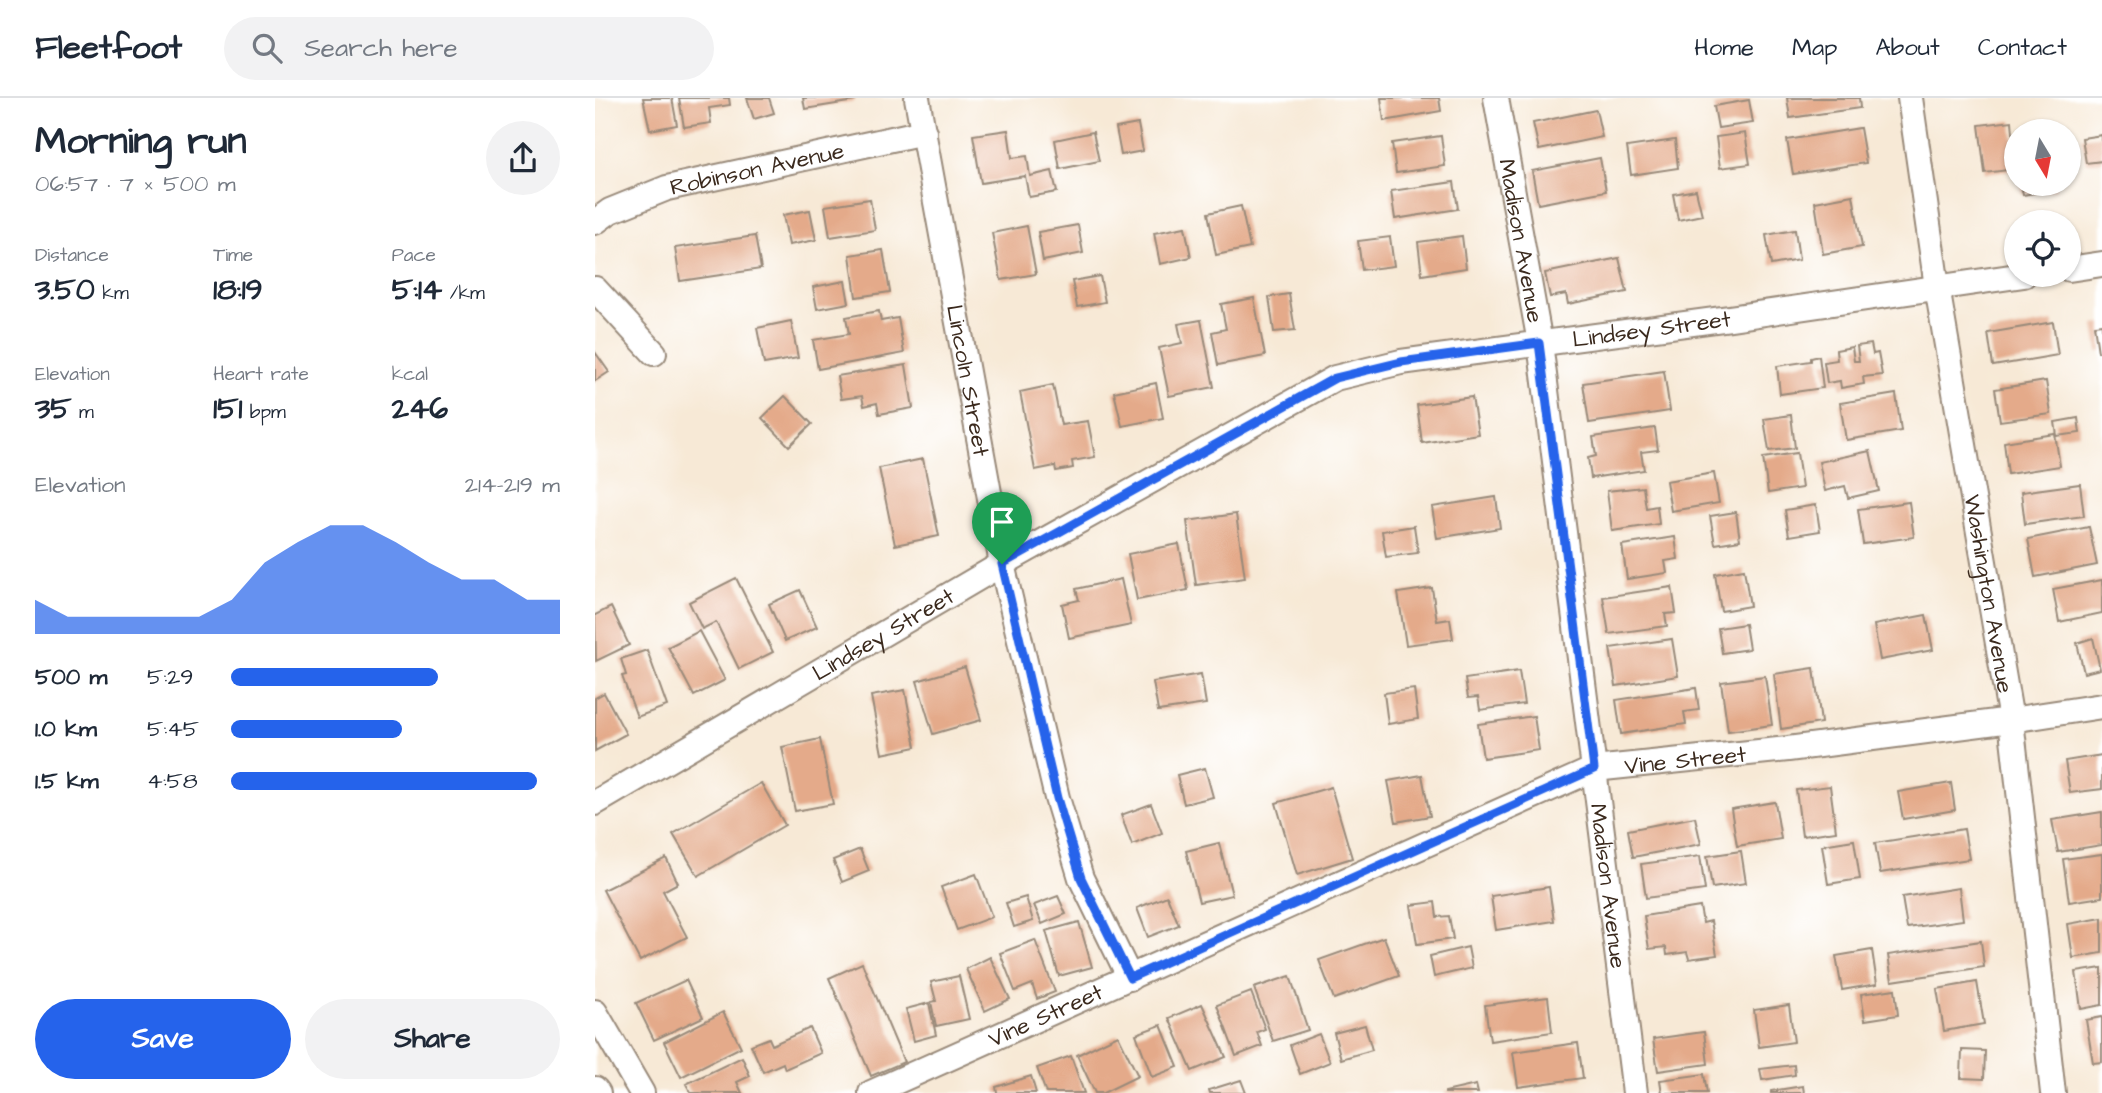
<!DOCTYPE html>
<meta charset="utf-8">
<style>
:root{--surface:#fff;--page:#f2f2f3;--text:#1f2937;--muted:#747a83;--line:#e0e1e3;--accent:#2563eb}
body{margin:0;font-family:"Architects Daughter",sans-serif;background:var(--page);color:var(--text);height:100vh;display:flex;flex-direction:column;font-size:26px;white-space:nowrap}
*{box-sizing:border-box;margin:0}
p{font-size:23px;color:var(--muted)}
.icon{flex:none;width:38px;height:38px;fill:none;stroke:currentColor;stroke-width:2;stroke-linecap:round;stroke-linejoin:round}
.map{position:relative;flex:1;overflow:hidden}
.side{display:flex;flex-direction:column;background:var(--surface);width:595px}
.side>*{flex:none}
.needle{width:46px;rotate:170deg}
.controls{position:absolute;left:1409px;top:21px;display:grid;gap:14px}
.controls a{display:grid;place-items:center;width:77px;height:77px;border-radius:50%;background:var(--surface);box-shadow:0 2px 5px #0004;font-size:35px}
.pin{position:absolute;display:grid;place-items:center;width:60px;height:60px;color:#fff;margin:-72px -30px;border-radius:50% 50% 50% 0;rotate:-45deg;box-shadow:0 0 7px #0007}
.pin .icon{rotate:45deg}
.round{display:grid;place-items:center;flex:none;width:74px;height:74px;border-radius:37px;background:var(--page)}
.head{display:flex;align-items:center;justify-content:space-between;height:119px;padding:0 35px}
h1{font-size:38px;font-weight:700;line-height:52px}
.figures{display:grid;grid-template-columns:repeat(3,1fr);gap:10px;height:119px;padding:7px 35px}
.figures div{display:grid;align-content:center}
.figures b{font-size:30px;font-weight:700}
.figures small{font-size:19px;font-weight:400}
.figures p{font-size:19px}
.chart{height:196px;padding:14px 35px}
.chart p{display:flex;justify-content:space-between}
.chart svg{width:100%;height:126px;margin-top:7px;fill:var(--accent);opacity:.7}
.action{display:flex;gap:14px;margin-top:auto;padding:14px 35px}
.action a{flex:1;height:80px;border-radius:42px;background:var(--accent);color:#fff;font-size:28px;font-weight:700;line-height:80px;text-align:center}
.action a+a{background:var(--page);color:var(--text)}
ul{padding:0 35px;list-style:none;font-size:23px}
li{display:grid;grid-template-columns:112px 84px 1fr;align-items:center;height:52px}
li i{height:18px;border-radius:9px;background:var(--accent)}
header{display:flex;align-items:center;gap:42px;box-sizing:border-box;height:98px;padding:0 35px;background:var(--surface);border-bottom:2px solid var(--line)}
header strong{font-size:33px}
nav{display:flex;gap:38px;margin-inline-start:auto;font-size:24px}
.search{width:490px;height:63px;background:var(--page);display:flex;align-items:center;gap:18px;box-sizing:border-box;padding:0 24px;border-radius:38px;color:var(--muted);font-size:26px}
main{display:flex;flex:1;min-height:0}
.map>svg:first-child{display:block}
</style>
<header>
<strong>Fleetfoot</strong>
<div class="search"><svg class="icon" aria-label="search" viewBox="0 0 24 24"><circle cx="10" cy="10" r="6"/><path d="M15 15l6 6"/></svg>Search here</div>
<nav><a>Home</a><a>Map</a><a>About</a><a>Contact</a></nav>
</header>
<main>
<section class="side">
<div class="head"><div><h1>Morning run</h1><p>06:57 · 7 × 500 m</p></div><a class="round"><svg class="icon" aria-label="share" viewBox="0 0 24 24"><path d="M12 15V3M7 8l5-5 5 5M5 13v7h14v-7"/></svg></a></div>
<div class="figures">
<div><p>Distance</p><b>3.50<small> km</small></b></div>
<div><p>Time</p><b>18:19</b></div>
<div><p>Pace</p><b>5:14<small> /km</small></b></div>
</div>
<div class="figures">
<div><p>Elevation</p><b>35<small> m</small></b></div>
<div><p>Heart rate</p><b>151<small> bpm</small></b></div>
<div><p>kcal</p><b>246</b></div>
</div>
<div class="chart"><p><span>Elevation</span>214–219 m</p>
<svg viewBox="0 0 160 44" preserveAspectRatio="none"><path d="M0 44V32L10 38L20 38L30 38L40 38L50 38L60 32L70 19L80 12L90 6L100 6L110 12L120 19L130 25L140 25L150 32L160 32V44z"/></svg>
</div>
<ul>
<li><b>500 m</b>5:29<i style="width:63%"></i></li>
<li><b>1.0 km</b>5:45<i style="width:52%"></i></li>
<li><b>1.5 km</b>4:58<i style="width:93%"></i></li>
</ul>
<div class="action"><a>Save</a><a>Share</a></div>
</section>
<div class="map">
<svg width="1507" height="995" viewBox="0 0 1507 995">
<rect width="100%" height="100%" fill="#fff"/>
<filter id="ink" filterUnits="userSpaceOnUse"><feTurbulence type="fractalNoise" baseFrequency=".0143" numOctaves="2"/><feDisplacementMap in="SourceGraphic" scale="14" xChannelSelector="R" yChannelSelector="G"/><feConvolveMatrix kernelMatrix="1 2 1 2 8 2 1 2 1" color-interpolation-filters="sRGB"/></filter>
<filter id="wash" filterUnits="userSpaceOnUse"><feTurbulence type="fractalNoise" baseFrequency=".00686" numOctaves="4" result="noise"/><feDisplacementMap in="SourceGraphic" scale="28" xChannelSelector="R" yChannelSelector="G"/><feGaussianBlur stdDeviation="1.57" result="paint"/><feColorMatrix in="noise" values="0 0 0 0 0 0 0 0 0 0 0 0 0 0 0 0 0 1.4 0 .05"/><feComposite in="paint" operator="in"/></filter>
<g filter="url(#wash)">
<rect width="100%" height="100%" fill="#f7e9d6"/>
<g id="blocks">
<g fill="#e4aa8a">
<polygon points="48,0 77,0 82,27 55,32"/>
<polygon points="84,0 134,0 135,7 114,10 116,25 89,29"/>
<polygon points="152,0 174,0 179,15 159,21"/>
<polygon points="208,0 259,0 260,3 210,11"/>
<polygon points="786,0 844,0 846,13 789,23"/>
<polygon points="1192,0 1264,0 1265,10 1195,20"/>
<polygon points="1154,2 1158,25 1123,30 1119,8"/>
<polygon points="1001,12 1007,39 944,52 938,25"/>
<polygon points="1417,23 1421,71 1390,75 1384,27"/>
<polygon points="543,26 548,53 526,57 521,30"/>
<polygon points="1265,30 1271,65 1198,76 1192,42"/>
<polygon points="413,32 417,60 432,58 435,78 457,73 462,94 434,99 430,78 386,85 378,37"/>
<polygon points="498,34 504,63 465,71 460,42"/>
<polygon points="1150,35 1155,66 1125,70 1121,39"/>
<polygon points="1507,37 1507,63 1491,65 1487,40"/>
<polygon points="846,38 850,68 801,75 797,45"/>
<polygon points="1080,42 1083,70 1036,77 1032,49"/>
<polygon points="1005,60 1011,93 943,106 937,73"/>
<polygon points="859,84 863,111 800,121 796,93"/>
<polygon points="1426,86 1460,86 1461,91 1428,97"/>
<polygon points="1101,92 1107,117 1083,122 1078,96"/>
<polygon points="1258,97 1267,149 1228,156 1220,104"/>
<polygon points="275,101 280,132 235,139 230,108"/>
<polygon points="646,108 655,150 621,157 613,115"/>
<polygon points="215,112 221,142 194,147 188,117"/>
<polygon points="483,127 488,155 448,163 443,134"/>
<polygon points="432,128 441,176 406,182 397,135"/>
<polygon points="590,129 596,159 565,166 559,135"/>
<polygon points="1200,132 1204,162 1176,167 1171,137"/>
<polygon points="160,138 166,171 85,183 80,150"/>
<polygon points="867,138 871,170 827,177 823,144"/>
<polygon points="795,139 799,168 767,172 763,143"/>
<polygon points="288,152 295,194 261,199 255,157"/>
<polygon points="1024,160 1032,194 973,206 971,196 955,199 950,175"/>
<polygon points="505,178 510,204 482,209 477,183"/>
<polygon points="250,183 254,205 222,211 218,189"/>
<polygon points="694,196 700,232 679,234 674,199"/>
<polygon points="659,200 670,258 623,267 617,234 631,231 626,206"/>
<polygon points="284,213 286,223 303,220 309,255 223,271 218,242 254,236 251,219"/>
<polygon points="606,222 619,289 574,298 564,250 587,245 583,226"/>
<polygon points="196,223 203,260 169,266 162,230"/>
<polygon points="1458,224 1463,257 1398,268 1393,235"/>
<polygon points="1507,226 1507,254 1503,254 1499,227"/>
<polygon points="1276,246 1278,256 1283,255 1287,277 1268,279 1269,286 1246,290 1245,283 1232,285 1229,264 1242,262 1241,252 1257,249 1259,263 1264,263 1262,248"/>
<polygon points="0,254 14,274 0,283"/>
<polygon points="1224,258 1228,290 1185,296 1182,268 1216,263 1216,260"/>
<polygon points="311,267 318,310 284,316 282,305 269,308 267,298 246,301 242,278"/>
<polygon points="1069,273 1075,313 994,325 988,285"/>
<polygon points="1451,283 1456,316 1405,323 1400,291"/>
<polygon points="561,285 568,320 527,328 519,294"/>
<polygon points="458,287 466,327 493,323 500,359 477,363 478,370 461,373 460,368 440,372 425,294"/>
<polygon points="1301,296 1306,333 1251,342 1245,305"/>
<polygon points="190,298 217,326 194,348 167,320"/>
<polygon points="877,299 883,336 827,345 822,307"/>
<polygon points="1196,317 1200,350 1174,353 1169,321"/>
<polygon points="1483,320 1485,335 1462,338 1460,324"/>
<polygon points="1060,330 1063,352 1046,354 1049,372 996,380 993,360 1001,358 998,339"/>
<polygon points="1460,336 1465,368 1413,376 1409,344"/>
<polygon points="1275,353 1284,393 1253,400 1250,388 1230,393 1224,364"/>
<polygon points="1202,355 1207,390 1173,395 1168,360"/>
<polygon points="328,361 344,438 300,447 284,370"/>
<polygon points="1119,375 1124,405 1076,413 1071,383"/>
<polygon points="1485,386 1489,418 1430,426 1426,394"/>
<polygon points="1048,389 1051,410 1062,408 1064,426 1017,433 1012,393"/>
<polygon points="901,399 905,430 842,440 837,409"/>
<polygon points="1314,404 1319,439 1268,446 1263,411"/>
<polygon points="1221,407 1225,433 1194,438 1190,412"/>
<polygon points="1141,414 1145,442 1120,446 1115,418"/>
<polygon points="641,416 650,480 601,487 592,423"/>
<polygon points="819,428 823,455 791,459 787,433"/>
<polygon points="1494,429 1502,467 1440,479 1433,441"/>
<polygon points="1080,439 1083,461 1070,463 1072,475 1032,481 1027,447"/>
<polygon points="584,446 593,492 542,502 533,456"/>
<polygon points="1149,471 1155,508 1126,513 1120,476"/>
<polygon points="141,480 178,554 144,571 121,524 107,531 94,504"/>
<polygon points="526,481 536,527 474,540 467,506 484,502 481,491"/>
<polygon points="1507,482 1507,515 1464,524 1458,491"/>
<polygon points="1077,489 1081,515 1070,516 1072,528 1014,536 1008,499"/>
<polygon points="837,490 842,523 855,521 858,541 811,547 803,495"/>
<polygon points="205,492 222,529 190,543 174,506"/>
<polygon points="16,509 34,547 1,563 0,517"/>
<polygon points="1331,517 1338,552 1285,562 1279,527"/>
<polygon points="1150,526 1154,551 1127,555 1123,530"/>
<polygon points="104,533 130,582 99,598 73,549"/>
<polygon points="1498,540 1505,571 1489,575 1482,545"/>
<polygon points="1077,541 1083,578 1021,588 1015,550"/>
<polygon points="52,552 72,608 42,619 27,578 31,577 26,561"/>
<polygon points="370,569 386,622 338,636 322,583"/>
<polygon points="1219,570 1226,625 1186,631 1179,576"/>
<polygon points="924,573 929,606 885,612 883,599 873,600 870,581"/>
<polygon points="606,576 611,606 563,613 558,584"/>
<polygon points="1170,578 1177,627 1133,633 1126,584"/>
<polygon points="1101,590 1104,612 1089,614 1091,626 1026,636 1021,602"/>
<polygon points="819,591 823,621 793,626 789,595"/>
<polygon points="310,592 321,649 287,656 276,598"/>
<polygon points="9,595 31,636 0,653 0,600"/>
<polygon points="939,618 944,652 888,660 883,626"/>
<polygon points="225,641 238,706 200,713 187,649"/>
<polygon points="1507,657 1507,691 1475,695 1470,663"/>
<polygon points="610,670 618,699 589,706 582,677"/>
<polygon points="827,677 835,718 801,724 793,683"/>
<polygon points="166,685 190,727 103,778 78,736"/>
<polygon points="1356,685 1360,712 1308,721 1303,694"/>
<polygon points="1235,688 1241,733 1207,738 1201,692"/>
<polygon points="736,689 757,760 702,777 681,705"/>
<polygon points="1180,704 1186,741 1142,748 1136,711"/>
<polygon points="556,706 567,735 537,747 526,717"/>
<polygon points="1507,714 1507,747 1463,754 1457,722"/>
<polygon points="1100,719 1106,746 1038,759 1033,732"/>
<polygon points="1369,731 1374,761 1285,775 1280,745"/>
<polygon points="1259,742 1265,781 1233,786 1227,747"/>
<polygon points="624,745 637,797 604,804 591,753"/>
<polygon points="265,751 274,773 247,784 238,762"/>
<polygon points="1146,753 1151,785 1117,790 1112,758"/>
<polygon points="1507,756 1507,799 1474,804 1468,761"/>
<polygon points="1105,758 1110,792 1051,800 1046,766"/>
<polygon points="71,760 83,785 68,793 92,839 45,863 8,792"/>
<polygon points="381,776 397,819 362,832 346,789"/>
<polygon points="954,789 959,823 901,832 896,798"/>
<polygon points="1364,790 1368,822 1312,830 1307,799"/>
<polygon points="463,798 471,816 447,826 439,807"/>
<polygon points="572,798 584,827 553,839 542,810"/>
<polygon points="431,799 438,823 419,829 411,805"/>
<polygon points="840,804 842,819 854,818 858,841 822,846 816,807"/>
<polygon points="1105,809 1108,825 1116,823 1122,857 1094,861 1092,854 1072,857 1071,849 1054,851 1049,818"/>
<polygon points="1507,820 1507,855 1478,860 1473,826"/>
<polygon points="484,824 497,869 464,878 451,833"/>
<polygon points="789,839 804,878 739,901 724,862"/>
<polygon points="440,842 460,894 442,901 437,886 420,893 405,855"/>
<polygon points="1386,843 1389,869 1297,883 1293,857"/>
<polygon points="873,849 877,870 839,879 835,858"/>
<polygon points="1277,852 1282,886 1247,892 1241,858"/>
<polygon points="395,859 415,901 390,913 371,871"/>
<polygon points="267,865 309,964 276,978 234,880"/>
<polygon points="1507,870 1507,907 1486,911 1481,874"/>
<polygon points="364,878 374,921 341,928 336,904 341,903 336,884"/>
<polygon points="695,878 713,932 678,943 659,890"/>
<polygon points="91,882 108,919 59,942 41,905"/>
<polygon points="1382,884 1389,926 1349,933 1342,891"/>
<polygon points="1300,891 1303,917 1270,922 1266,896"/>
<polygon points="656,894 670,931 662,934 667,948 641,958 622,907"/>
<polygon points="953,899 957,934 895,943 890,907"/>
<polygon points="334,905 341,937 319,943 311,911"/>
<polygon points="607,906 631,959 597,973 574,920"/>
<polygon points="1194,907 1199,944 1164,949 1159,912"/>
<polygon points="128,914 146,949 86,979 69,944"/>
<polygon points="1507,919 1507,964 1498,965 1491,922"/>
<polygon points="566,927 583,969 557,979 541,936"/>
<polygon points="770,927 777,952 746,961 739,935"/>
<polygon points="215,930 226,955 190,971 188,965 168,974 156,947 174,940 177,947"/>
<polygon points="1109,934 1113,966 1063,973 1058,941"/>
<polygon points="724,936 735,964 705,976 695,947"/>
<polygon points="523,937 543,978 508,995 500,995 482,957"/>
<polygon points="983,945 988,980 923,989 918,954"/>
<polygon points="1367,952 1390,953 1389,981 1366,980"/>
<polygon points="476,958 489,995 451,995 442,970"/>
<polygon points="147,959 155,978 142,984 147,995 96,995 91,986"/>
<polygon points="1199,967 1200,977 1167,982 1165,971"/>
<polygon points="1109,976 1112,995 1067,995 1065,982"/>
<polygon points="436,978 441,995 402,995 401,989"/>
<polygon points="646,982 651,995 615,995 614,992"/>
<polygon points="881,987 883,995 850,995 850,994"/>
<polygon points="1208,988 1209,995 1176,995 1176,993"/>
</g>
</g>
</g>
<g filter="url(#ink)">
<use href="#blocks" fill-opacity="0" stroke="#998a7a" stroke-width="2"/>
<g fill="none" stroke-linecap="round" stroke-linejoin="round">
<g stroke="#998a7a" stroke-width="28">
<g id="street">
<path id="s1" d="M322,0L407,466L462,700L486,780L535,880"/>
<path id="s2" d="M901,0L945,245L1040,995"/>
<path id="s3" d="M1315,0L1342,189L1416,622L1458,995"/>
<path id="s4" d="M0,124L15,113L72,90L329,34"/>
<polyline points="1474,171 1507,166"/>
<polyline points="0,191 59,255"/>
<path id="s5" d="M0,705L407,466L740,280L806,264L1135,220L1429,177"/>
<polyline points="0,914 47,995"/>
<polyline points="0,991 3,995"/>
<path id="s6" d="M276,995L999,671L1193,651L1416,622L1507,608"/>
</g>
</g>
<use href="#street" stroke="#fff" stroke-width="24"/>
</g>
</g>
<g fill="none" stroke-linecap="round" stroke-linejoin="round" filter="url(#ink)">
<g stroke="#fff" stroke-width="14">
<polygon id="route" points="944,245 999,671 535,880 486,780 462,700 407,466 740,280 806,264"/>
</g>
<use href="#route" stroke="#2563eb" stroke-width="9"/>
</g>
<g text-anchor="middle" stroke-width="7" stroke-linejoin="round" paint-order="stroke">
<g font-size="23" fill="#3b2a1e" stroke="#fff">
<text dy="8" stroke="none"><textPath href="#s4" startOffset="172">Robinson Avenue</textPath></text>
<text dy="8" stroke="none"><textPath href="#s2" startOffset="145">Madison Avenue</textPath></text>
<text dy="8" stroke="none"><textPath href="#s5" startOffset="1174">Lindsey Street</textPath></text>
<text dy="8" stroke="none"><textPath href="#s1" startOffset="287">Lincoln Street</textPath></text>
<text dy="8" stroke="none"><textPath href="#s3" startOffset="502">Washington Avenue</textPath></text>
<text dy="8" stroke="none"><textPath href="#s5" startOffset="334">Lindsey Street</textPath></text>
<text dy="8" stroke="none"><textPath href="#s6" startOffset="884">Vine Street</textPath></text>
<text dy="8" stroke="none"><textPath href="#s2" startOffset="796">Madison Avenue</textPath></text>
<text dy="8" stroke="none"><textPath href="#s6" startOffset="191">Vine Street</textPath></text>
</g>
</g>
</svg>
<div class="controls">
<a><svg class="needle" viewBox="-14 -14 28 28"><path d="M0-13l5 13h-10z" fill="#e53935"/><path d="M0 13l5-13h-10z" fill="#747a83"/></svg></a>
<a><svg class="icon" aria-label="locate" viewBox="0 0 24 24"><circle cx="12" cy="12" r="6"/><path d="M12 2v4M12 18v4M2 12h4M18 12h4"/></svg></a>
</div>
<div class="pin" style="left:407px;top:466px;background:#1e9e55"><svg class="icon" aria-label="arrive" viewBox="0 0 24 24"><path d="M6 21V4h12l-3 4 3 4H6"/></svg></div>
</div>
</main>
